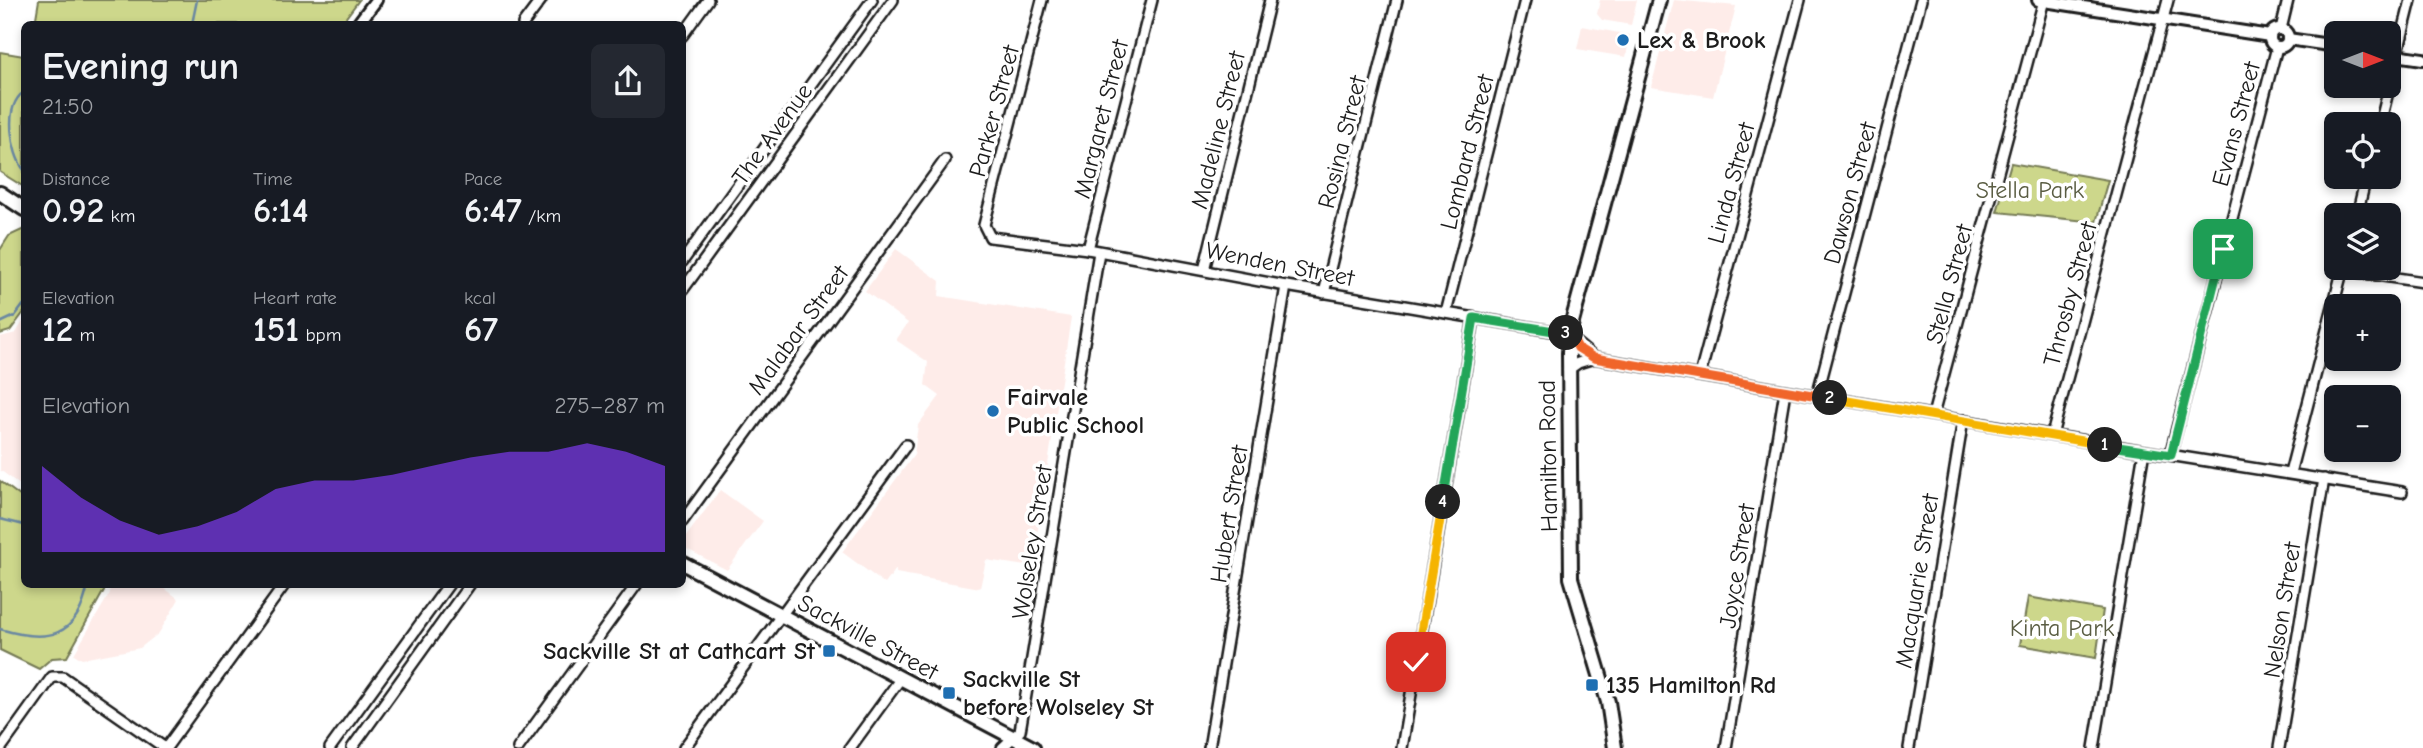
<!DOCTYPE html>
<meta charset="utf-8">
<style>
:root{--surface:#171b24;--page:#242831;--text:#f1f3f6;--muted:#9ea1a6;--accent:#7c3aed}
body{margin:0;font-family:"Comic Neue",sans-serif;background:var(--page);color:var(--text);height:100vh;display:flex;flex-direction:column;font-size:26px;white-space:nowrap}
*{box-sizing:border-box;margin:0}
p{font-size:23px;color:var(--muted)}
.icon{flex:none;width:38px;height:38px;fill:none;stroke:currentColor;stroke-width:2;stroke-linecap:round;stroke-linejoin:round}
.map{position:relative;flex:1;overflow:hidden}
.sheet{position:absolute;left:21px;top:21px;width:665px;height:567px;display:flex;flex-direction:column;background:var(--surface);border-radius:10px;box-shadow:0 4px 10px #0003}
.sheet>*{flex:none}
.needle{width:46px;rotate:90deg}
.buttons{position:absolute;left:2324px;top:21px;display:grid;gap:14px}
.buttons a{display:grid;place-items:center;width:77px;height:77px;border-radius:10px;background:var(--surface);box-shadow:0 4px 10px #0003;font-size:35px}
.pin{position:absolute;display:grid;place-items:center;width:60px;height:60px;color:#fff;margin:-30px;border-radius:14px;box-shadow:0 4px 10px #0006}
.km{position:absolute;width:35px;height:35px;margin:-18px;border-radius:50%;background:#222;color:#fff;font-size:19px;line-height:35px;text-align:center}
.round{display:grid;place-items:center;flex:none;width:74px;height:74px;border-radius:10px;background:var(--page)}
.summary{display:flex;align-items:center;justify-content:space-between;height:119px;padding:0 21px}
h1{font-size:38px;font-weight:600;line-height:52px}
.figures{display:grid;grid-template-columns:repeat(3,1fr);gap:10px;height:119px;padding:7px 21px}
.figures div{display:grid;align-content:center}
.figures b{font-size:35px;font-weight:600}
.figures small{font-size:19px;font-weight:400}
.figures p{font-size:19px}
.chart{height:196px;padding:14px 21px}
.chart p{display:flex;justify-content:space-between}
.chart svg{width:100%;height:126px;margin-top:7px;fill:var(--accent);opacity:.7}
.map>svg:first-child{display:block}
</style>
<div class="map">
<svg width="2423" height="748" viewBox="0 0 2423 748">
<rect width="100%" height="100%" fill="#fff"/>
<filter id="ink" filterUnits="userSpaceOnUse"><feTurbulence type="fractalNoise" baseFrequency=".0143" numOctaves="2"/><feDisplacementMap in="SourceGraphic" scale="14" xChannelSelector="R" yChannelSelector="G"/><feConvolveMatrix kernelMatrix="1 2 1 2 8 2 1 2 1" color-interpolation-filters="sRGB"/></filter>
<g filter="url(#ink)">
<g fill="#feece9">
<polygon points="1600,0 1637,0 1631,25 1602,20 1597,14"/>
<polygon points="1674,0 1736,6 1713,97 1651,87"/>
<polygon points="1582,26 1630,35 1626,57 1577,49"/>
<polygon points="896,249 940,281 939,296 1071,317 1032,567 986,560 980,588 896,573 896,569 885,584 842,552 914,455 918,425 940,396 925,385 928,362 896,340 908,323 865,291"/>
<polygon points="24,320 24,488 0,470 0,337 16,333"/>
<polygon points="720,490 763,521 727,570 683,547 683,541"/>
<polygon points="109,585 160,585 179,599 159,633 140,648 82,659 74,654 110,593"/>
</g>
<g fill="#cdd78b" stroke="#747a54" stroke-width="2">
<polygon points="39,0 359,0 341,24 35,24"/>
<polygon points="0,52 24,56 24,187 0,172"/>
<polygon points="2011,163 2108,180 2096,222 1997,212"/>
<polygon points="24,229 24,312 10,331 0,334 0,250 9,236"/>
<polygon points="0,481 24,499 24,584 107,585 67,657 52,658 39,669 0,650"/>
<polygon points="2028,597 2103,610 2096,658 2020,645"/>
</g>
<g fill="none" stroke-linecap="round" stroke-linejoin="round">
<g stroke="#6a88a2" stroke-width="2.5">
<polyline points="192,24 197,0"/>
<path d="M24,92C3,106 11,153 24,170"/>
<polyline points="0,323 15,316 24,304"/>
<polyline points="0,519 24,525"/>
<path d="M0,629C46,643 78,639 88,584"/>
</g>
<g stroke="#1c1c1c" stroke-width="14">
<g id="minor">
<polyline points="1042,0 984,225 990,237 1088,249 1286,286 1570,334"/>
<polyline points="523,24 541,0"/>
<polyline points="2281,29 2288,0"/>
<polyline points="682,36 708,0"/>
<polyline points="2380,124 2411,0"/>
<polyline points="2357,215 2366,177"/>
<polyline points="1088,249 1152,0"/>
<polyline points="682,262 872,0"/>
<polyline points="1204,270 1270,0"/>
<polyline points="2343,270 2423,282"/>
<polyline points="682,291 893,0"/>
<polyline points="1324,293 1397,0"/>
<polyline points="1446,313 1525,0"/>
<polyline points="1570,338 1594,358"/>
<polyline points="1568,370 1578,363 1594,358 2144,451 2402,492"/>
<polyline points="1700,375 1800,0"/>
<polyline points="1817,396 1921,0"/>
<polyline points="1933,415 2044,0"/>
<polyline points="2052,435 2168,0"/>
<polyline points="2170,455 2277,47"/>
<polyline points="2290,473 2343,268"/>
<polyline points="682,522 945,160"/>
<polyline points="1,748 52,677 63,677 165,748"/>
<polyline points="166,748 285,584"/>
<polyline points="330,748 449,584"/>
<polyline points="352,748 470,584"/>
<polyline points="518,748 637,584"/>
<polyline points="684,748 906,445"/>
<polyline points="850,748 901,678"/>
<polyline points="1002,748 1020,731 1099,252"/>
<polyline points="1209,748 1286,286"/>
<polyline points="1402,748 1474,318"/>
<polyline points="1726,748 1785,391"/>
<polyline points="1909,748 1963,420"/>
<polyline points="2094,748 2144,451"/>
<polyline points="2279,748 2324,479"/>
</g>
</g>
<g stroke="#1c1c1c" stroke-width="16">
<g id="tertiary">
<polyline points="2038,0 2270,36"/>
<polyline points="358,24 376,0"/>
<circle cx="2279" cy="38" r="9"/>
<polyline points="2288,39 2336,46"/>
<polyline points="2389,54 2423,59"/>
</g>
</g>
<g stroke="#1c1c1c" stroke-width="18">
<g id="secondary">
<polyline points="0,193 24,209"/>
<polyline points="682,563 1033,748"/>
<polyline points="1615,748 1608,702 1571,578 1569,353 1571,326 1659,0"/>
</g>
</g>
<use href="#minor" stroke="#fff" stroke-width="9"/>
<use href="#tertiary" stroke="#fff" stroke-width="10"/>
<use href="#secondary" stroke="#fff" stroke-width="12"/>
</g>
</g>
<g fill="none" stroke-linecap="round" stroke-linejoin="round" filter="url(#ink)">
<g stroke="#fff" stroke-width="14">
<polyline id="split-1" points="2105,445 2171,455 2223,249"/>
</g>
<g stroke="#fff" stroke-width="14">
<polyline id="split-2" points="1830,398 2105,445"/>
</g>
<g stroke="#fff" stroke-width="14">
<polyline id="split-3" points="1566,333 1570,334 1578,348 1594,358 1830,398"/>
</g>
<g stroke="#fff" stroke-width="14">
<polyline id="split-4" points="1443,502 1474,318 1566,333"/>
</g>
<g stroke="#fff" stroke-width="14">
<polyline id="split-5" points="1416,662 1443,502"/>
</g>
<use href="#split-1" stroke="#22a559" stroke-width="9"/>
<use href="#split-2" stroke="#f5b400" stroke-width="9"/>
<use href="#split-3" stroke="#f0652b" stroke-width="9"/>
<use href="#split-4" stroke="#22a559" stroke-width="9"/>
<use href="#split-5" stroke="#f5b400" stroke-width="9"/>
</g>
<g fill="#1f6fb2" stroke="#fff" stroke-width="2.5">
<circle cx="1623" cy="40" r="7"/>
<circle cx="993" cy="411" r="7"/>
<rect x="822" y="644" width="14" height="14" rx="3.5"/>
<rect x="1585" y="678" width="14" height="14" rx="3.5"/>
<rect x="942" y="686" width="14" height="14" rx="3.5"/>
</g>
<g text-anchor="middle" stroke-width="7" stroke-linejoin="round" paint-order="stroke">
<g font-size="24" font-weight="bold" fill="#1c1c1c" stroke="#fff" text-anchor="start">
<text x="1637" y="48">Lex &amp; Brook</text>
<text x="1007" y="405">Fairvale<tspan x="1007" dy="28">Public School</tspan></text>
<text x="815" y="659" text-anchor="end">Sackville St at Cathcart St</text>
<text x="963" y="687">Sackville St<tspan x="963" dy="28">before Wolseley St</tspan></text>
<text x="1606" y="693">135 Hamilton Rd</text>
</g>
<g font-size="24" fill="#1c1c1c" stroke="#fff">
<text transform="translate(994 111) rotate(-75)" y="8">Parker Street</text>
<text transform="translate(1101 119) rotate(-76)" y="8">Margaret Street</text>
<text transform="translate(2236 124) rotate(-75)" y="8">Evans Street</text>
<text transform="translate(1218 130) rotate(-76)" y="8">Madeline Street</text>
<text transform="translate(772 134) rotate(-54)" y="8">The Avenue</text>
<text transform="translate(1342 142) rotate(-76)" y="8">Rosina Street</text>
<text transform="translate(1467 152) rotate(-76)" y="8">Lombard Street</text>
<text transform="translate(1731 183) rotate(-75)" y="8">Linda Street</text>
<text transform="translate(1850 193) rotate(-75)" y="8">Dawson Street</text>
<text transform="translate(1280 264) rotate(11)" y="8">Wenden Street</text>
<text transform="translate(1949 284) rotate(-75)" y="8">Stella Street</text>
<text transform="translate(2070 294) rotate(-75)" y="8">Throsby Street</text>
<text transform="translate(798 330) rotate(-54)" y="8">Malabar Street</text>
<text transform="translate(1548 456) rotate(-91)" y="8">Hamilton Road</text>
<text transform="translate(1229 514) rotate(-81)" y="8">Hubert Street</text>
<text transform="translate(1032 542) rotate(-81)" y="8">Wolseley Street</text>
<text transform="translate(1737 566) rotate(-81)" y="8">Joyce Street</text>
<text transform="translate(1917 581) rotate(-81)" y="8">Macquarie Street</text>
<text transform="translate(2282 610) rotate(-81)" y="8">Nelson Street</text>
<text transform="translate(868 637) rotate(28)" y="8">Sackville Street</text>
</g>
<g font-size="24" fill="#5a5d43" stroke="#fff">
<text x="2030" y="198">Stella Park</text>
<text x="2062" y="636">Kinta Park</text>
</g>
</g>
</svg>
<div class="buttons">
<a><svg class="needle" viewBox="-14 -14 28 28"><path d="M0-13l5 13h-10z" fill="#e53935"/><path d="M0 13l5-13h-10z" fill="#9ea1a6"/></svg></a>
<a><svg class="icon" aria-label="locate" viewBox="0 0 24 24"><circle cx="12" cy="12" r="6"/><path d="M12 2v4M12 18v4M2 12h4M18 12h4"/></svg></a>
<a><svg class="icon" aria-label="layers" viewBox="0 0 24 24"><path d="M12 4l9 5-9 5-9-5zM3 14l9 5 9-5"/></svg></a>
<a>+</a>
<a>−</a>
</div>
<div class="pin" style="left:2223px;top:249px;background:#1e9e55"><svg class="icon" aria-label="arrive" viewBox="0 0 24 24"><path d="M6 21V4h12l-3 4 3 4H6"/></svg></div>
<div class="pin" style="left:1416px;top:662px;background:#d93025"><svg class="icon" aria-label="check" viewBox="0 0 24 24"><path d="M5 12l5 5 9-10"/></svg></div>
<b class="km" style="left:2105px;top:445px">1</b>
<b class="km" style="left:1830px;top:398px">2</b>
<b class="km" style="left:1566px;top:333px">3</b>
<b class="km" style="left:1443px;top:502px">4</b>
<section class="sheet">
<div class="summary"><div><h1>Evening run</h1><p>21:50</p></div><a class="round"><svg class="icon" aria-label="share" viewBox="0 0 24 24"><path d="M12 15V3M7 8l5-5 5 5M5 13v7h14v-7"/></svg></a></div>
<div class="figures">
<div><p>Distance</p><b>0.92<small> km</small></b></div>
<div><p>Time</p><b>6:14</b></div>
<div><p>Pace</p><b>6:47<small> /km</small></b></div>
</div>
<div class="figures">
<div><p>Elevation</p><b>12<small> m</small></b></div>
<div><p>Heart rate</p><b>151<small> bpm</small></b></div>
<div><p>kcal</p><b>67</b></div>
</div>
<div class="chart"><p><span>Elevation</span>275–287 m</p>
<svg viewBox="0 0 160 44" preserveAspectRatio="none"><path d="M0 44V14L10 25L20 33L30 38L40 35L50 30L60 22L70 19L80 19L90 17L100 14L110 11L120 9L130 9L140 6L150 9L160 14V44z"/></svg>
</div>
</section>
</div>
